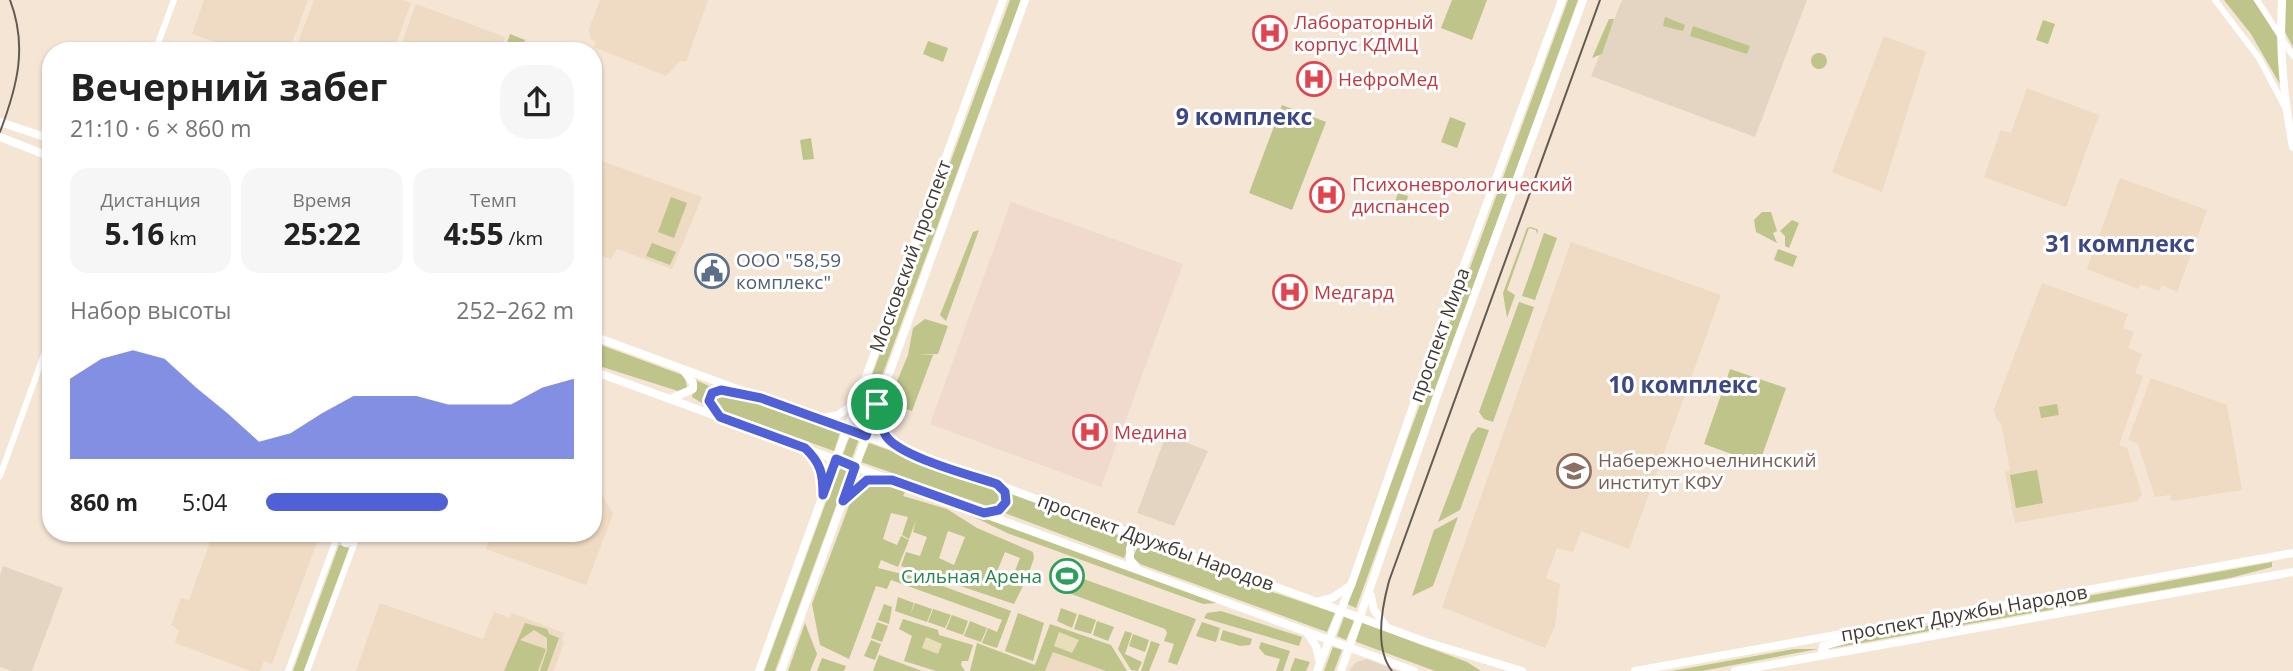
<!DOCTYPE html>
<html lang="ru">
<meta charset="utf-8">
<style>
:root{--surface:#fff;--page:#f6f6f6;--text:#222;--muted:#767676;--accent:#5060d6}
body{margin:0;font-family:"Open Sans",sans-serif;background:var(--page);color:var(--text);height:100vh;display:flex;flex-direction:column;font-size:26px;white-space:nowrap}
*{box-sizing:border-box;margin:0}
p{font-size:23px;color:var(--muted)}
.icon{flex:none;width:38px;height:38px;fill:none;stroke:currentColor;stroke-width:2;stroke-linecap:round;stroke-linejoin:round}
.map{position:relative;flex:1;overflow:hidden}
.side{position:absolute;left:42px;top:42px;width:560px;height:500px;display:flex;flex-direction:column;background:var(--surface);border-radius:28px;box-shadow:0 2px 5px #0004}
.side>*{flex:none}
.pin{position:absolute;display:grid;place-items:center;width:60px;height:60px;color:#fff;margin:-30px;border:4px solid #fff;border-radius:50%;box-shadow:0 2px 7px #0007}
.round{display:grid;place-items:center;flex:none;width:74px;height:74px;border-radius:28px;background:var(--page)}
.headline{display:flex;align-items:center;justify-content:space-between;height:119px;padding:0 28px}
h1{font-size:38px;font-weight:700;line-height:52px}
.stats{display:grid;grid-template-columns:repeat(3,1fr);gap:10px;height:119px;padding:7px 28px}
.stats div{display:grid;align-content:center;border-radius:18px;background:var(--page);text-align:center}
.stats b{font-size:30px;font-weight:700}
.stats small{font-size:19px;font-weight:400}
.stats p{font-size:19px}
.chart{height:196px;padding:14px 28px}
.chart p{display:flex;justify-content:space-between}
.chart svg{width:100%;height:126px;margin-top:7px;fill:var(--accent);opacity:.7}
ul{padding:0 28px;list-style:none;font-size:23px}
li{display:grid;grid-template-columns:112px 84px 1fr;align-items:center;height:52px}
li i{height:18px;border-radius:9px;background:var(--accent)}
.map>svg:first-child{display:block}
</style>
<div class="map">
<svg width="2293" height="671" viewBox="0 0 2293 671">
<rect width="100%" height="100%" fill="#f5e5d4"/>
<g fill="#e4d5c3">
<polygon points="1622,0 1807,0 1755,137 1591,76"/>
<polygon points="1166,435 1208,451 1174,526 1137,513"/>
<polygon points="3,566 63,588 32,671 12,671 0,667 0,575"/>
<polygon points="1367,659 1398,671 1349,671 1356,662"/>
</g>
<g fill="#efdac3">
<polygon points="204,0 308,0 289,51 242,51 192,34"/>
<polygon points="314,0 404,0 411,3 393,51 295,51"/>
<polygon points="600,0 708,0 686,62 680,61 666,76 594,47 596,41 591,40 589,29"/>
<polygon points="416,4 505,37 500,51 399,51"/>
<polygon points="1884,36 1926,52 1882,192 1832,172"/>
<polygon points="2027,88 2099,115 2066,207 1984,177 2001,130 2011,133"/>
<polygon points="593,158 702,197 672,269 617,249 611,259 593,253"/>
<polygon points="2120,178 2207,210 2177,292 2162,285 2159,291 2141,284 2138,289 2087,269"/>
<polygon points="1571,242 1721,295 1629,549 1581,531 1573,552 1557,548 1546,578 1560,584 1555,626 1545,648 1442,607"/>
<polygon points="2042,283 2128,314 2123,328 2134,332 2128,348 2142,354 2135,373 2143,376 2119,445 2127,448 2142,494 2137,501 2015,523 2005,472 2010,470 2001,423 1996,419 1994,409"/>
<polygon points="2151,378 2227,405 2242,490 2172,501 2170,495 2155,497 2138,444 2128,440"/>
<polygon points="593,493 603,496 613,514 586,585 486,549 492,534 593,534"/>
<polygon points="213,534 320,534 272,664 264,661 260,671 251,671 175,643 179,630 171,625 181,598 189,600"/>
<polygon points="380,603 483,639 494,612 510,618 512,613 564,633 562,640 564,642 554,671 356,671"/>
<polygon points="1053,652 1096,667 1106,671 1045,671"/>
</g>
<polygon fill="#f0d9cd" points="1011,202 1183,264 1101,487 930,424"/>
<g fill="#bec48a" fill-rule="evenodd">
<polygon points="1010,0 1021,0 862,430 853,427"/>
<polygon points="1452,0 1487,0 1472,40 1441,28"/>
<polygon points="1568,0 1578,0 1356,608 1347,604"/>
<polygon points="2224,0 2253,0 2277,33 2281,86 2251,34"/>
<polygon points="2286,0 2293,0 2293,47 2285,32"/>
<polygon points="1665,17 1685,25 1683,31 1663,26"/>
<polygon points="1609,19 1614,19 1602,54 1592,58"/>
<polygon points="2043,20 2055,24 2048,44 2036,40"/>
<polygon points="1693,26 1750,46 1747,54 1690,36"/>
<polygon points="510,34 525,40 521,51 504,51"/>
<polygon points="928,41 948,48 943,62 923,54"/>
<circle cx="1819" cy="61" r="8"/>
<polygon points="1282,105 1326,122 1292,210 1249,193"/>
<polygon points="1450,117 1466,123 1457,148 1441,142"/>
<polygon points="811,138 814,159 803,160 800,140"/>
<polygon points="1398,193 1408,196 1403,215 1392,211"/>
<polygon points="671,197 687,203 674,238 658,232"/>
<polygon points="1762,212 1771,212 1777,231 1773,233 1777,243 1756,232 1754,220"/>
<polygon points="1792,220 1799,223 1789,248 1785,246 1785,236 1780,231"/>
<polygon points="1530,227 1537,229 1538,231 1537,234 1536,230 1529,228 1507,290 1515,295 1507,318 1503,293 1527,228"/>
<polygon points="979,230 946,321 940,315 973,232"/>
<polygon points="1544,233 1557,238 1535,300 1522,296"/>
<polygon points="652,243 676,252 670,265 646,256"/>
<polygon points="1778,249 1797,256 1793,267 1774,260"/>
<polygon points="1519,302 1534,307 1493,422 1484,419 1479,412"/>
<polygon points="925,319 948,326 938,354 917,355 933,355 912,411 888,403 908,355 913,328"/>
<polygon points="593,342 685,376 687,388 678,391 593,364"/>
<polygon points="1730,369 1786,388 1759,464 1704,444"/>
<polygon points="696,380 711,387 705,396 705,405 692,397"/>
<polygon points="726,393 840,433 834,451 721,410 714,404 715,397"/>
<polygon points="2057,404 2059,415 2041,418 2039,407"/>
<polygon points="1478,427 1489,430 1460,510 1438,522 1471,435"/>
<polygon points="850,436 859,439 852,458 843,454"/>
<polygon points="869,443 998,489 1004,499 1000,506 993,508 861,462"/>
<polygon points="840,464 850,468 775,671 764,671"/>
<polygon points="2037,470 2043,503 2016,508 2010,475"/>
<path d="M874,482L905,492L903,496L947,509L977,528L1033,552L1034,558L1026,581L1015,571L1020,558L1005,552L994,579L1009,585L1014,572L1025,582L1014,604L901,566L906,552L920,556L927,537L913,532L916,520L909,539L902,535L908,517L891,513L883,539L897,545L901,536L909,540L898,567L881,560L878,568L923,579L1011,611L997,648L982,643L988,628L997,632L1002,620L891,580L887,589L876,586L849,659L820,645L812,604L853,495L865,484ZM948,531L965,537L954,565L939,558Z"/>
<polygon points="1009,493 1106,529 1131,542 1124,558 1002,512 1010,504"/>
<polygon points="971,511 1216,602 1217,603 1203,604 1007,533 964,512"/>
<polygon points="1458,517 1433,586 1412,596 1434,530"/>
<polygon points="339,545 349,548 304,671 293,671"/>
<path d="M1137,548H1145C1208,572 1271,591 1335,613L1327,632L1140,564L1133,557Z"/>
<polygon points="2272,562 2272,567 2230,578 1827,649 1871,636"/>
<polygon points="1075,576 1196,619 1177,665 1168,662 1174,644 1164,641 1167,633 1165,629 1066,592"/>
<polygon points="898,597 914,603 910,615 915,603 932,609 927,622 895,611"/>
<polygon points="884,604 892,607 889,624 878,620"/>
<polygon points="1061,608 1077,614 1072,628 1057,621"/>
<polygon points="933,609 951,615 945,628 928,622"/>
<polygon points="1221,611 1302,637 1299,646 1204,618 1207,613"/>
<polygon points="1018,613 1044,623 1033,661 1005,651"/>
<polygon points="1079,614 1096,620 1091,634 1074,629"/>
<polygon points="952,615 968,621 963,635 946,629"/>
<polygon points="1344,617 1354,621 1346,640 1337,636"/>
<polygon points="903,619 938,630 939,635 973,645 968,661 962,661 961,665 965,671 936,671 904,661 912,636 899,629"/>
<polygon points="970,621 987,628 981,642 964,636"/>
<polygon points="1097,621 1114,627 1108,641 1093,635"/>
<polygon points="877,622 888,626 882,642 871,638"/>
<polygon points="1202,622 1220,628 1216,642 1196,636"/>
<polygon points="1361,622 1467,662 1481,671 1435,671 1354,641"/>
<polygon points="525,623 547,629 549,634 559,638 547,671 540,671 547,650 547,638 534,630 520,640 546,649 538,671 504,671"/>
<polygon points="805,623 817,654 810,671 788,671"/>
<polygon points="1050,624 1111,645 1127,671 1106,671 1053,652 1045,671 970,671 977,643 1035,665"/>
<polygon points="1223,630 1252,639 1250,645 1240,646 1220,640"/>
<polygon points="1125,631 1132,633 1125,654 1142,662 1138,671 1131,670 1118,649"/>
<polygon points="1133,634 1149,640 1145,652 1129,646"/>
<polygon points="871,640 881,644 875,660 864,656"/>
<polygon points="1151,641 1160,644 1149,671 1141,671"/>
<polygon points="1261,642 1290,651 1283,671 1276,671 1280,659 1265,655 1259,648"/>
<polygon points="1333,647 1342,650 1334,671 1324,671"/>
<polygon points="1794,649 1818,649 1702,671 1672,671"/>
<polygon points="879,655 922,671 873,671"/>
<polygon points="822,658 846,666 844,671 817,671"/>
<polygon points="1295,658 1310,662 1306,671 1290,671"/>
</g>
<g fill="#e8deb9">
<polygon points="1059,632 1079,640 1072,653 1054,646"/>
<polygon points="926,637 942,644 938,654 922,648"/>
</g>
<g fill="none" stroke-linecap="round" stroke-linejoin="round">
<g stroke="#fff" stroke-width="6">
<polyline points="2215,0 2259,58 2286,109"/>
<polyline points="2257,0 2293,56"/>
<polyline points="155,51 174,0"/>
<polyline points="0,476 51,335"/>
<polyline points="340,534 345,544 355,540"/>
<polyline points="288,671 338,534"/>
<polyline points="307,671 358,534"/>
</g>
<g stroke="#fff" stroke-width="8">
<path d="M2282,0C2279,48 2284,100 2293,147"/>
<polyline points="0,122 51,139"/>
<polyline points="0,137 51,157"/>
<polyline points="593,336 1426,642 1522,671"/>
<polyline points="593,371 1414,671"/>
<polyline points="670,399 693,389 693,383 684,371"/>
<polyline points="877,408 886,437 896,444"/>
<polyline points="719,416 709,401 712,393 721,389 734,393"/>
<polyline points="823,418 838,415 857,402"/>
<polyline points="809,452 823,472 823,488"/>
<polyline points="847,496 867,480 885,480"/>
<polyline points="984,513 999,510 1006,502 1005,492 999,486"/>
<polyline points="1136,567 1130,560 1130,548 1135,544 1150,542"/>
<polyline points="1371,596 1374,610 1385,625"/>
<polyline points="1320,601 1332,598 1351,585"/>
<polyline points="1306,631 1316,646 1320,663"/>
<polyline points="1829,654 1822,651 1823,646 1864,635"/>
<polyline points="759,671 1003,0"/>
<polyline points="781,671 1025,0"/>
<polyline points="1317,671 1353,580 1428,363 1562,0"/>
<polyline points="1341,671 1439,390 1583,0"/>
<polyline points="1635,671 2293,553"/>
<polyline points="1735,671 2293,572"/>
</g>
<g stroke="#645c53" stroke-width="2">
<path d="M0,132C17,87 28,47 10,0"/>
<path d="M1392,671C1374,648 1382,607 1389,581L1600,0"/>
</g>
</g>
<g fill="none" stroke-linecap="round" stroke-linejoin="round">
<g stroke="#fff" stroke-width="14">
<path id="route" d="M721,390L761,398L866,436L877,404C878,415 880,427 886,436C900,457 971,475 997,484L1005,492L1006,502L999,510L984,513L892,480H867L843,501L855,467L836,459L823,495C823,474 821,463 805,448L720,417L709,401L712,393Z"/>
</g>
<use href="#route" stroke="#5060d6" stroke-width="9"/>
</g>
<defs>
<g id="hospital-ring" transform="scale(1.75)"><circle r="9.5" fill="#fff" stroke="#e0444e" stroke-width="1.5"/><path d="M-5-5h3v3.5h4V-5h3V5h-3V1.5h-4V5h-3Z" fill="#e0444e"/></g>
<g id="civic-ring" transform="scale(1.75)"><circle r="9.5" fill="#fff" stroke="#5c6f8a" stroke-width="1.5"/><path d="M-.6-6.5H3V-4.5H.6V-3L4-1V1h2V6H-6V1h2V-1L-.6-3ZM-1.2 2.5V6h2.4V2.5Z" fill="#5c6f8a"/></g>
<g id="university-ring" transform="scale(1.75)"><circle r="9.5" fill="#fff" stroke="#8d6e63" stroke-width="1.5"/><path d="M0-5L7-2L0 1L-7-2ZM-4 1L0 2.5L4 1V4Q0 6-4 4Z" fill="#8d6e63"/></g>
<g id="stadium-ring" transform="scale(1.75)"><circle r="9.5" fill="#fff" stroke="#2e9e5b" stroke-width="1.5"/><path d="M0-5a6.5 5 0 1 0 0 10a6.5 5 0 1 0 0-10ZM-3.5-1.8h7v3.6h-7Z" fill="#2e9e5b"/></g>
</defs>
<g fill-rule="evenodd">
<use href="#hospital-ring" x="1270" y="33"/>
<use href="#hospital-ring" x="1314" y="79"/>
<use href="#hospital-ring" x="1327" y="195"/>
<use href="#civic-ring" x="712" y="271"/>
<use href="#hospital-ring" x="1290" y="292"/>
<use href="#hospital-ring" x="1090" y="432"/>
<use href="#university-ring" x="1574" y="471"/>
<use href="#stadium-ring" x="1067" y="576"/>
</g>
<g text-anchor="middle" stroke-width="6" stroke-linejoin="round" paint-order="stroke">
<g font-size="19" fill="#be3a42" stroke="#fff" text-anchor="start">
<text x="1294" y="29">Лабораторный<tspan x="1294" dy="22">корпус КДМЦ</tspan></text>
<text x="1338" y="86">НефроМед</text>
<text x="1352" y="191">Психоневрологический<tspan x="1352" dy="22">диспансер</tspan></text>
<text x="1314" y="299">Медгард</text>
<text x="1114" y="439">Медина</text>
</g>
<g font-size="19" fill="#403a33" stroke="#fff">
<text transform="translate(910 256) rotate(-70)" y="7">Московский проспект</text>
<text transform="translate(1439 335) rotate(-70)" y="7">проспект Мира</text>
<text transform="translate(1156 542) rotate(20)" y="7">проспект Дружбы Народов</text>
<text transform="translate(1964 613) rotate(-10)" y="7">проспект Дружбы Народов</text>
</g>
<g font-size="19" fill="#4e5e75" stroke="#fff" text-anchor="start">
<text x="736" y="267">ООО "58,59<tspan x="736" dy="22">комплекс"</tspan></text>
</g>
<g font-size="19" fill="#785e54" stroke="#fff" text-anchor="start">
<text x="1598" y="467">Набережночелнинский<tspan x="1598" dy="22">институт КФУ</tspan></text>
</g>
<g font-size="19" fill="#27864d" stroke="#fff" text-anchor="end">
<text x="1042" y="583">Сильная Арена</text>
</g>
<g font-size="23" font-weight="bold" fill="#3c4883" stroke="#fff">
<text x="1244" y="125">9 комплекс</text>
<text x="2120" y="252">31 комплекс</text>
<text x="1683" y="393">10 комплекс</text>
</g>
</g>
</svg>
<div class="pin" style="left:877px;top:404px;background:#1e9e55"><svg class="icon" aria-label="arrive" viewBox="0 0 24 24"><path d="M6 21V4h12l-3 4 3 4H6"/></svg></div>
<section class="side">
<div class="headline"><div><h1>Вечерний забег</h1><p>21:10 · 6 × 860 m</p></div><a class="round"><svg class="icon" aria-label="share" viewBox="0 0 24 24"><path d="M12 15V3M7 8l5-5 5 5M5 13v7h14v-7"/></svg></a></div>
<div class="stats">
<div><p>Дистанция</p><b>5.16<small> km</small></b></div>
<div><p>Время</p><b>25:22</b></div>
<div><p>Темп</p><b>4:55<small> /km</small></b></div>
</div>
<div class="chart"><p><span>Набор высоты</span>252–262 m</p>
<svg viewBox="0 0 160 44" preserveAspectRatio="none"><path d="M0 44V16L10 9L20 6L30 9L40 19L50 28L60 38L70 35L80 28L90 22L100 22L110 22L120 25L130 25L140 25L150 19L160 16V44z"/></svg>
</div>
<ul>
<li><b>860 m</b>5:04<i style="width:59%"></i></li>
</ul>
</section>
</div>
